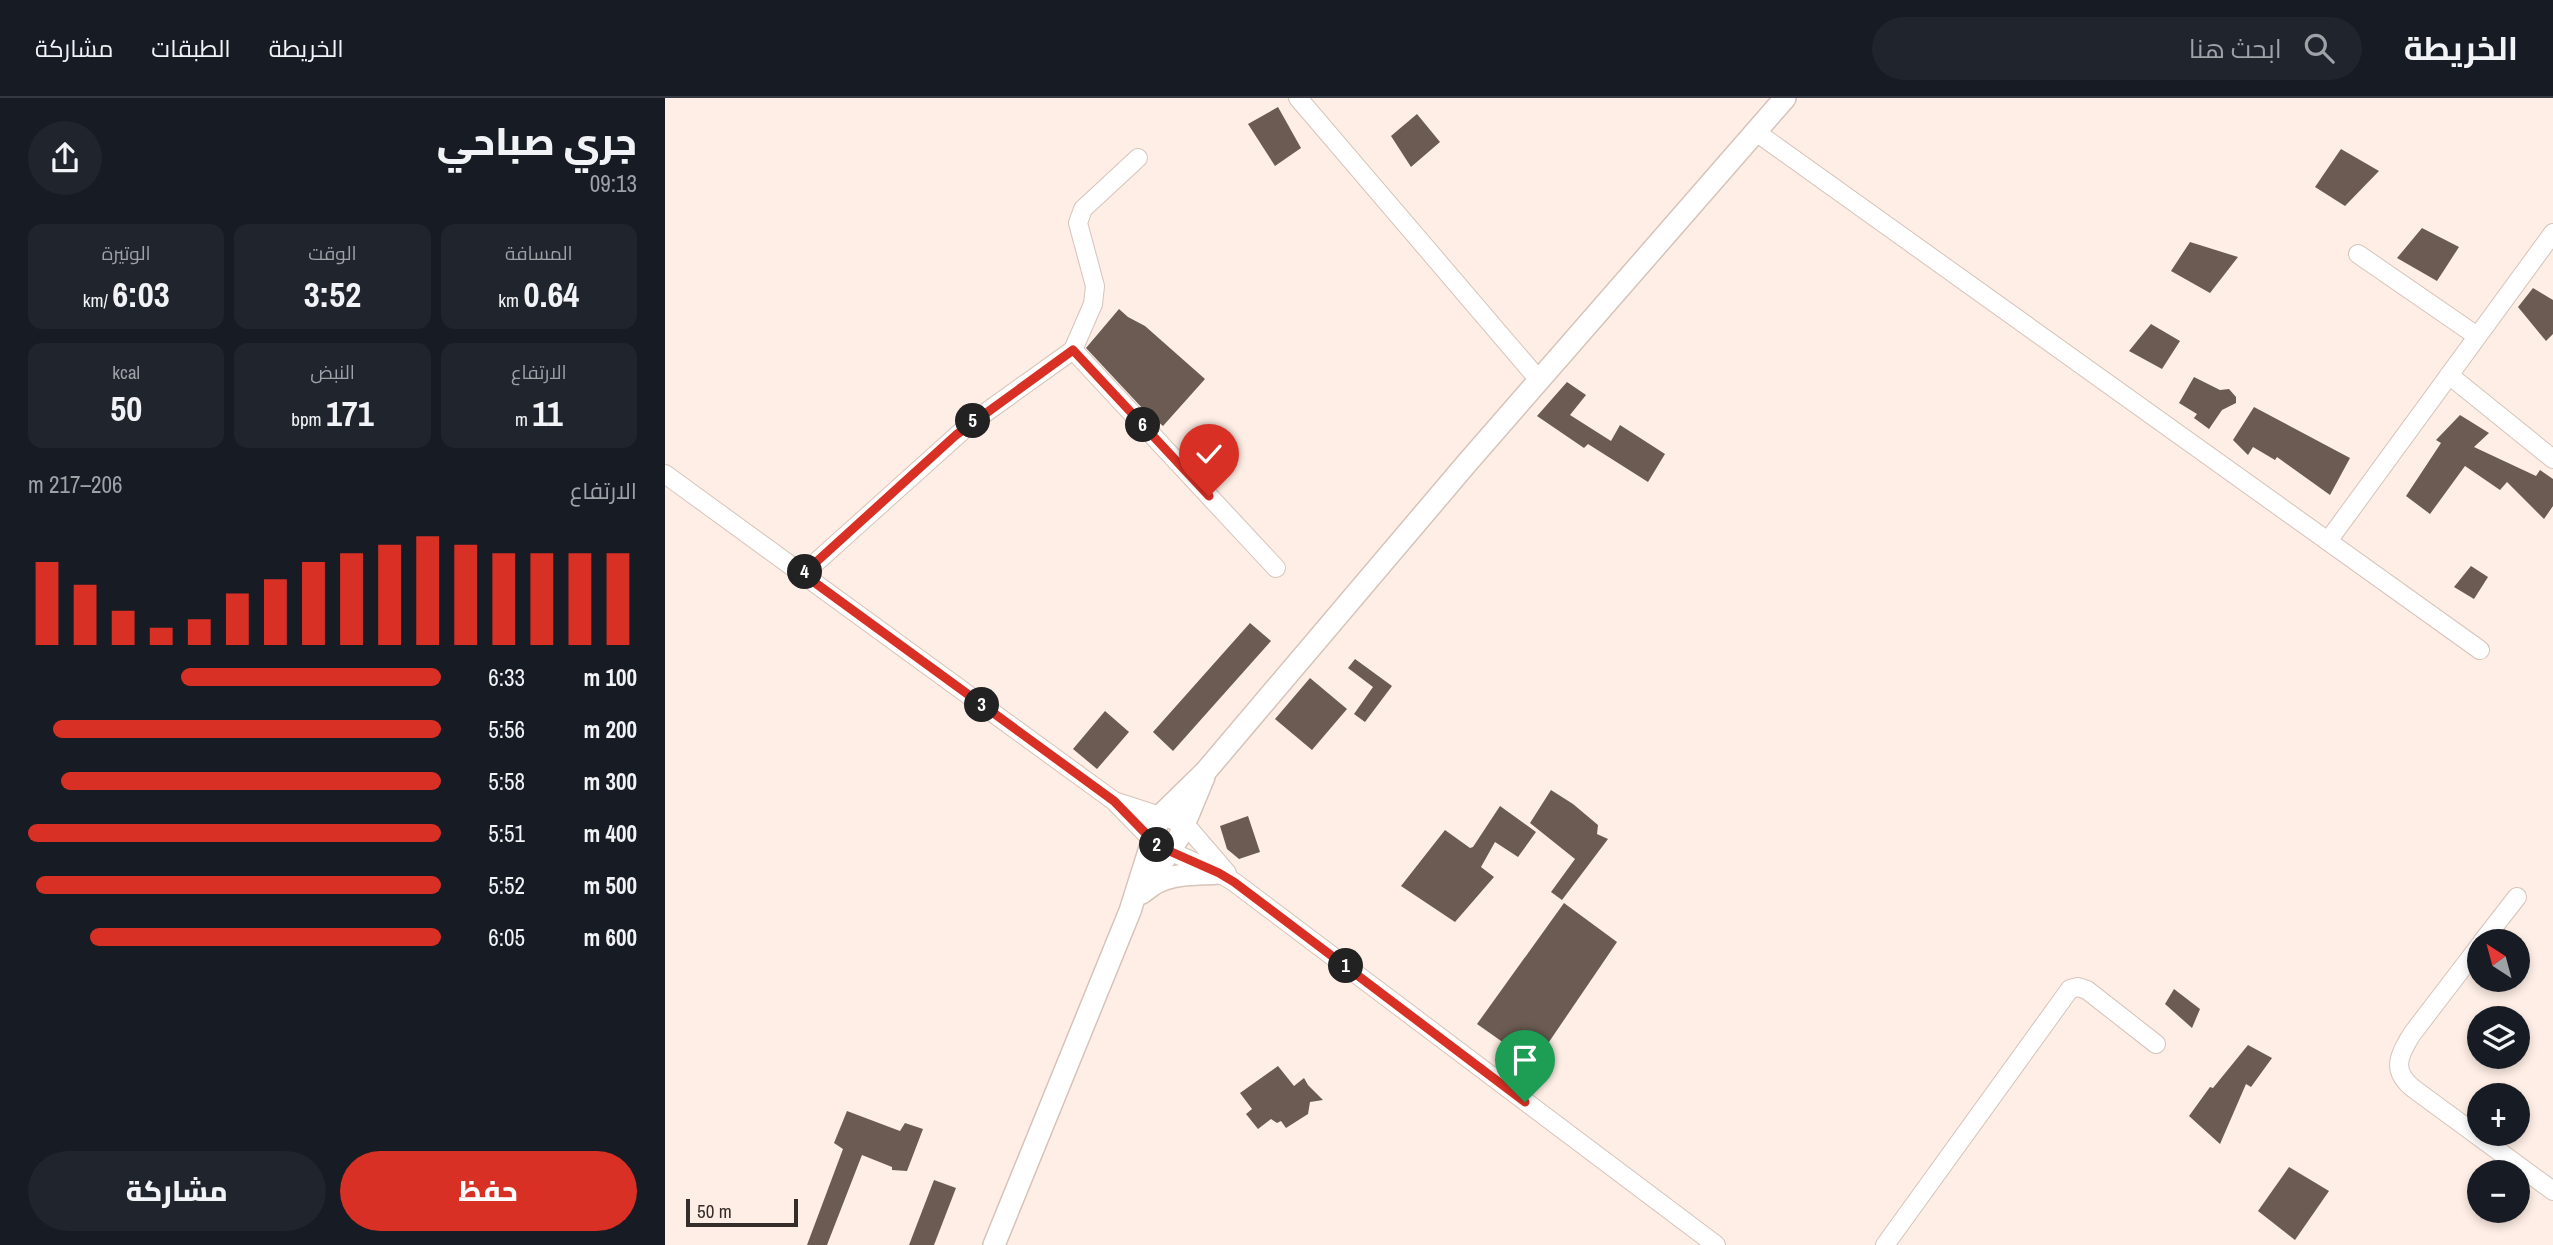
<!DOCTYPE html>
<html lang="ar">
<meta charset="utf-8">
<style>
:root{--surface:#171b24;--page:#20242c;--text:#f1f3f6;--muted:#9ea1a6;--line:#363941;--accent:#d93025}
body{margin:0;font-family:"Archivo Narrow",Cairo,sans-serif;background:var(--page);color:var(--text);direction:rtl;height:100vh;display:flex;flex-direction:column;font-size:26px;white-space:nowrap}
*{box-sizing:border-box;margin:0}
p{font-size:23px;color:var(--muted)}
.icon{flex:none;width:38px;height:38px;fill:none;stroke:currentColor;stroke-width:2;stroke-linecap:round;stroke-linejoin:round}
.map{position:relative;flex:1;overflow:hidden;direction:ltr}
.drawer{display:flex;flex-direction:column;background:var(--surface);width:665px}
.drawer>*{flex:none}
.needle{width:46px;rotate:324deg}
.buttons{position:absolute;left:1802px;top:831px;display:grid;gap:14px}
.buttons a{display:grid;place-items:center;width:63px;height:63px;border-radius:50%;background:var(--surface);box-shadow:0 4px 10px #0003;font-size:35px}
.scale{position:absolute;left:21px;bottom:18px;width:112px;box-sizing:border-box;padding-left:7px;border:4px solid #342d29;border-top:0;font-size:19px;line-height:24px;white-space:nowrap;color:#342d29;-webkit-text-stroke:5px #feeee5;paint-order:stroke}
.pin{position:absolute;display:grid;place-items:center;width:60px;height:60px;color:#fff;margin:-72px -30px;border-radius:50% 50% 50% 0;rotate:-45deg;box-shadow:0 0 7px #0007}
.pin .icon{rotate:45deg}
.km{position:absolute;width:35px;height:35px;margin:-18px;border-radius:50%;background:#222;color:#fff;font-size:19px;line-height:35px;text-align:center}
.round{display:grid;place-items:center;flex:none;width:74px;height:74px;border-radius:37px;background:var(--page)}
.headline{display:flex;align-items:center;justify-content:space-between;height:119px;padding:0 28px}
h1{font-size:38px;font-weight:800;line-height:52px}
.figures{display:grid;grid-template-columns:repeat(3,1fr);gap:10px;height:119px;padding:7px 28px}
.figures div{display:grid;align-content:center;border-radius:14px;background:var(--page);text-align:center}
.figures b{font-size:35px;font-weight:800}
.figures small{font-size:19px;font-weight:400}
.figures p{font-size:19px}
.chart{height:196px;padding:14px 28px}
.chart p{display:flex;justify-content:space-between}
.chart svg{width:100%;height:126px;margin-top:7px;stroke:var(--accent);stroke-width:6}
.action{display:flex;gap:14px;margin-top:auto;padding:14px 28px}
.action a{flex:1;height:80px;border-radius:42px;background:var(--accent);color:#fff;font-size:28px;font-weight:800;line-height:80px;text-align:center}
.action a+a{background:var(--page);color:var(--text)}
ul{padding:0 28px;list-style:none;font-size:23px}
li{display:grid;grid-template-columns:112px 84px 1fr;align-items:center;height:52px}
li i{height:18px;border-radius:9px;background:var(--accent)}
header{display:flex;align-items:center;gap:42px;box-sizing:border-box;height:98px;padding:0 35px;background:var(--surface);border-bottom:2px solid var(--line)}
header strong{font-size:33px}
nav{display:flex;gap:38px;margin-inline-start:auto;font-size:24px}
.search{width:490px;height:63px;background:var(--page);display:flex;align-items:center;gap:18px;box-sizing:border-box;padding:0 24px;border-radius:38px;color:var(--muted);font-size:26px}
main{display:flex;flex:1;min-height:0}
.map>svg:first-child{display:block}
</style>
<header>
<strong>الخريطة</strong>
<div class="search"><svg class="icon" aria-label="search" viewBox="0 0 24 24"><circle cx="10" cy="10" r="6"/><path d="M15 15l6 6"/></svg>ابحث هنا</div>
<nav><a>الخريطة</a><a>الطبقات</a><a>مشاركة</a></nav>
</header>
<main>
<div class="map">
<svg width="1888" height="1147" viewBox="0 0 1888 1147">
<rect width="100%" height="100%" fill="#feeee5"/>
<g fill="#6b5b52">
<polygon points="613,9 636,50 610,68 583,26"/>
<polygon points="752,16 775,44 746,69 726,38"/>
<polygon points="1676,51 1714,73 1680,108 1650,89"/>
<polygon points="1757,130 1794,149 1772,183 1732,160"/>
<polygon points="1525,144 1573,159 1545,195 1506,173"/>
<polygon points="1868,190 1888,202 1888,236 1881,243 1853,209"/>
<polygon points="454,211 463,219 480,228 540,281 498,328 479,312 421,250"/>
<polygon points="1486,226 1515,243 1497,271 1464,253"/>
<polygon points="1529,279 1555,292 1564,291 1571,299 1571,305 1557,312 1544,331 1529,320 1532,316 1514,305"/>
<polygon points="902,284 921,297 905,317 946,343 955,327 1000,356 983,384 923,346 919,350 872,318"/>
<polygon points="1589,309 1685,360 1665,397 1612,359 1610,362 1588,349 1583,357 1568,342"/>
<polygon points="1795,317 1824,335 1809,349 1871,378 1875,372 1888,381 1888,408 1879,421 1842,384 1835,392 1800,368 1765,416 1741,398 1776,345 1771,342"/>
<polygon points="1806,468 1823,479 1809,501 1789,489"/>
<polygon points="585,525 606,543 508,653 488,634"/>
<polygon points="690,561 727,588 700,624 689,616 708,589 683,570"/>
<polygon points="645,580 682,611 647,652 610,621"/>
<polygon points="440,613 464,634 432,671 408,651"/>
<polygon points="886,692 908,706 933,727 932,736 943,741 897,802 886,794 910,761 865,725"/>
<polygon points="835,708 871,734 853,759 830,744 816,769 829,779 790,824 736,788 780,732 805,750 808,749"/>
<polygon points="583,718 595,754 574,761 562,751 555,728"/>
<polygon points="899,805 952,844 869,966 812,926"/>
<polygon points="1509,891 1535,911 1527,930 1500,906"/>
<polygon points="1583,947 1607,960 1586,989 1581,986 1555,1046 1524,1018 1545,989 1548,990"/>
<polygon points="613,968 629,988 639,980 643,987 658,1002 645,1004 643,1016 621,1030 616,1023 612,1025 606,1021 593,1031 581,1016 587,1011 575,995"/>
<polygon points="182,1013 235,1033 240,1025 258,1031 242,1073 227,1072 227,1069 197,1057 162,1147 142,1147 178,1051 169,1045"/>
<polygon points="1624,1069 1664,1093 1630,1142 1593,1113"/>
<polygon points="269,1082 291,1090 269,1147 244,1147"/>
</g>
<g fill="none" stroke-linecap="round" stroke-linejoin="round">
<g stroke="#d6c3b9" stroke-width="20">
<g id="minor">
<polyline points="633,0 874,282"/>
<polyline points="1091,34 1815,552"/>
<polyline points="1693,156 1812,238"/>
<polyline points="408,252 428,206 430,188 413,125 418,111 473,60"/>
<polyline points="1784,277 1888,361"/>
<polyline points="0,376 449,703 493,748 554,775 569,784 1051,1147"/>
<polyline points="1663,443 1888,135"/>
<polyline points="138,476 306,325 408,252 611,470"/>
<polyline points="452,704 520,726 562,775"/>
<polyline points="1817,844 1852,799"/>
<path d="M1815,847L1747,936C1733,958 1726,973 1749,991L1888,1093"/>
<polyline points="1220,1147 1405,891 1413,889 1422,892 1491,946"/>
</g>
</g>
<g stroke="#d6c3b9" stroke-width="24">
<g id="tertiary">
<path d="M481,792C501,774 529,777 554,775"/>
<polyline points="477,795 514,739 539,679"/>
<polyline points="329,1147 465,813 495,718 541,673 802,365 1120,0"/>
</g>
</g>
<use href="#minor" stroke="#fff" stroke-width="18"/>
<use href="#tertiary" stroke="#fff" stroke-width="21"/>
</g>
<g fill="none" stroke-linecap="round" stroke-linejoin="round">
<g stroke="#fff" stroke-width="14">
<polyline id="route" points="544,398 408,252 291,337 138,476 449,703 493,748 554,775 569,784 860,1004"/>
</g>
<use href="#route" stroke="#d93025" stroke-width="9"/>
</g>
</svg>
<div class="buttons">
<a><svg class="needle" viewBox="-14 -14 28 28"><path d="M0-13l5 13h-10z" fill="#e53935"/><path d="M0 13l5-13h-10z" fill="#9ea1a6"/></svg></a>
<a><svg class="icon" aria-label="layers" viewBox="0 0 24 24"><path d="M12 4l9 5-9 5-9-5zM3 14l9 5 9-5"/></svg></a>
<a>+</a>
<a>−</a>
</div>
<div class="scale">50 m</div>
<div class="pin" style="left:860px;top:1004px;background:#1e9e55"><svg class="icon" aria-label="arrive" viewBox="0 0 24 24"><path d="M6 21V4h12l-3 4 3 4H6"/></svg></div>
<div class="pin" style="left:544px;top:398px;background:#d93025"><svg class="icon" aria-label="check" viewBox="0 0 24 24"><path d="M5 12l5 5 9-10"/></svg></div>
<b class="km" style="left:681px;top:868px">1</b>
<b class="km" style="left:492px;top:747px">2</b>
<b class="km" style="left:317px;top:607px">3</b>
<b class="km" style="left:140px;top:474px">4</b>
<b class="km" style="left:308px;top:323px">5</b>
<b class="km" style="left:478px;top:327px">6</b>
</div>
<section class="drawer">
<div class="headline"><div><h1>جري صباحي</h1><p>09:13</p></div><a class="round"><svg class="icon" aria-label="share" viewBox="0 0 24 24"><path d="M12 15V3M7 8l5-5 5 5M5 13v7h14v-7"/></svg></a></div>
<div class="figures">
<div><p>المسافة</p><b>0.64<small> km</small></b></div>
<div><p>الوقت</p><b>3:52</b></div>
<div><p>الوتيرة</p><b>6:03<small> /km</small></b></div>
</div>
<div class="figures">
<div><p>الارتفاع</p><b>11<small> m</small></b></div>
<div><p>النبض</p><b>171<small> bpm</small></b></div>
<div><p>kcal</p><b>50</b></div>
</div>
<div class="chart"><p><span>الارتفاع</span>206–217 m</p>
<svg viewBox="0 0 160 44" preserveAspectRatio="none"><path d="M5 44V15M15 44V23M25 44V32M35 44V38M45 44V35M55 44V26M65 44V21M75 44V15M85 44V12M95 44V9M105 44V6M115 44V9M125 44V12M135 44V12M145 44V12M155 44V12"/></svg>
</div>
<ul>
<li><b>100 m</b>6:33<i style="width:63%"></i></li>
<li><b>200 m</b>5:56<i style="width:94%"></i></li>
<li><b>300 m</b>5:58<i style="width:92%"></i></li>
<li><b>400 m</b>5:51<i style="width:100%"></i></li>
<li><b>500 m</b>5:52<i style="width:98%"></i></li>
<li><b>600 m</b>6:05<i style="width:85%"></i></li>
</ul>
<div class="action"><a>حفظ</a><a>مشاركة</a></div>
</section>
</main>
